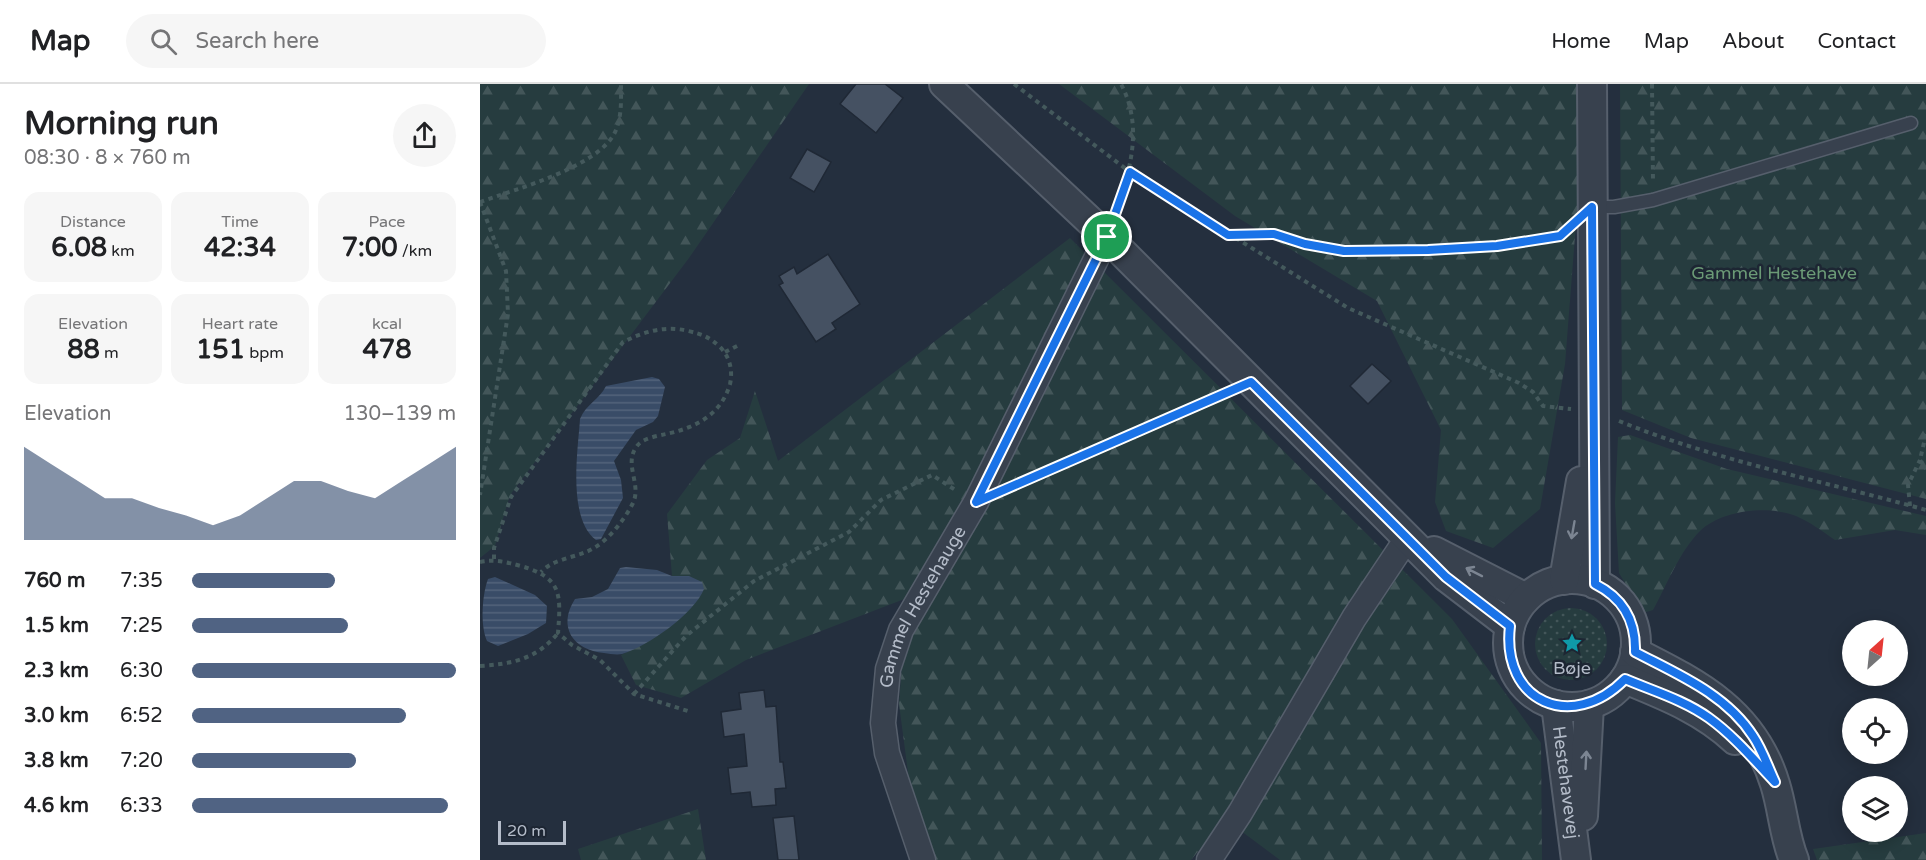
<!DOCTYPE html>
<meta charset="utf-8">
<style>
:root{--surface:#fff;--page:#f6f6f6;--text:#202124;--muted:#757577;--line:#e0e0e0;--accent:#506383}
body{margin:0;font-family:"Varela Round",sans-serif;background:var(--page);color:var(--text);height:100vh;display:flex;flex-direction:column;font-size:22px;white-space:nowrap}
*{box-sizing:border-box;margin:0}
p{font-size:20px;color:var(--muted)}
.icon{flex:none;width:33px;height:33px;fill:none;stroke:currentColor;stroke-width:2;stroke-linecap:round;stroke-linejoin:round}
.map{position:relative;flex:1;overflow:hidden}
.details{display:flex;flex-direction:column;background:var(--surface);width:480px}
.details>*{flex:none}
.needle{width:39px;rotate:27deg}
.fabs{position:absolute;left:1362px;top:536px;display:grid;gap:12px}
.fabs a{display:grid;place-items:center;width:66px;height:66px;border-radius:50%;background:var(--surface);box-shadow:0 3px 15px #0003;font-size:30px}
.scale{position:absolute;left:18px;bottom:15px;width:68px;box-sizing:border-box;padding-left:6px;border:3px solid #b4bcc9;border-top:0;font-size:16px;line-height:21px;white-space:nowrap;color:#b4bcc9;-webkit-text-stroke:4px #1d2633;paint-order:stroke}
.pin{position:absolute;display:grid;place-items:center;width:51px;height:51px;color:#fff;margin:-26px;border:3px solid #fff;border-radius:50%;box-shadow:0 2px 6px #0007}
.round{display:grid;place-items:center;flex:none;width:63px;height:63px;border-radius:32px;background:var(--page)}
.summary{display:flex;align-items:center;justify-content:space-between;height:102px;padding:0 24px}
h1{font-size:33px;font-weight:800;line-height:45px}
.stats{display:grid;grid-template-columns:repeat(3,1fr);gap:9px;height:102px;padding:6px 24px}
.stats div{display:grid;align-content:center;border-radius:15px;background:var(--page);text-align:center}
.stats b{font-size:26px;font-weight:800}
.stats small{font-size:16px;font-weight:400}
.stats p{font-size:16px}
.chart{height:168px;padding:12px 24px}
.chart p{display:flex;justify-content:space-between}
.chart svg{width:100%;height:108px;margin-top:6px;fill:var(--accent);opacity:.7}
ul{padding:0 24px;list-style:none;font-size:20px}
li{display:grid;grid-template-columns:96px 72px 1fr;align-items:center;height:45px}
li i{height:15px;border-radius:8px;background:var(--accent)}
header{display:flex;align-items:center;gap:36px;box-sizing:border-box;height:84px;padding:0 30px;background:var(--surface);border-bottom:2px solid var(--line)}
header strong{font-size:28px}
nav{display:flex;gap:33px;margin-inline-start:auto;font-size:21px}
.search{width:420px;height:54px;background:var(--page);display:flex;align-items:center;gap:15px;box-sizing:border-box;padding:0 21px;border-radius:33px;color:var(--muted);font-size:22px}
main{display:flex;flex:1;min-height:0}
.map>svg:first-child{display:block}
</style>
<header>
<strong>Map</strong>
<div class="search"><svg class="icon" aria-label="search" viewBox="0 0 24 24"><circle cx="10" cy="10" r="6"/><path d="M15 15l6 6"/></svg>Search here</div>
<nav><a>Home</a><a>Map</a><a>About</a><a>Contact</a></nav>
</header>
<main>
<section class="details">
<div class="summary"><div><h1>Morning run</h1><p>08:30 · 8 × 760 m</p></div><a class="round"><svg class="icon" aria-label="share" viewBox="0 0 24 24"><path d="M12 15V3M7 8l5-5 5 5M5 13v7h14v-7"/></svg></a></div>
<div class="stats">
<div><p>Distance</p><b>6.08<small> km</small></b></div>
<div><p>Time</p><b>42:34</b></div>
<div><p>Pace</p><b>7:00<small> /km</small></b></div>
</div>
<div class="stats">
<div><p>Elevation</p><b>88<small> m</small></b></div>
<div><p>Heart rate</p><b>151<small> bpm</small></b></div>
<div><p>kcal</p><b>478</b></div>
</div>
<div class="chart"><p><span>Elevation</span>130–139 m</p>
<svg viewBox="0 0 160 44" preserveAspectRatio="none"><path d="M0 44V6L10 13L20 20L30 27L40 27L50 31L60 34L70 38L80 34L90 27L100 20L110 20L120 24L130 27L140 20L150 13L160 6V44z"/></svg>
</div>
<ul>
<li><b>760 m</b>7:35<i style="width:54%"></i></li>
<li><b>1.5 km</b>7:25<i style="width:59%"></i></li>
<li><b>2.3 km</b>6:30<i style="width:100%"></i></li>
<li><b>3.0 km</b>6:52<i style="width:81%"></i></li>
<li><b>3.8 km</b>7:20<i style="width:62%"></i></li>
<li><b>4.6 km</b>6:33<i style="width:97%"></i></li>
</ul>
</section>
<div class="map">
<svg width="1446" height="776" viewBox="0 0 1446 776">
<defs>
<pattern id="grass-dots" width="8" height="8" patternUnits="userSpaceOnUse" patternTransform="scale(1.5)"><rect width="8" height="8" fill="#263c3f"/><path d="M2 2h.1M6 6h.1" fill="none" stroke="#435659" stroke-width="1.8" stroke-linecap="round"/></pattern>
<pattern id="forest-firs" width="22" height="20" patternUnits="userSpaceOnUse" patternTransform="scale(1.5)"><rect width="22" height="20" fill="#263c3f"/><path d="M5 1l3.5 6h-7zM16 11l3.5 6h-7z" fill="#435659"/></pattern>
<pattern id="water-rules" width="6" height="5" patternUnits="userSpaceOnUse" patternTransform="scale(1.5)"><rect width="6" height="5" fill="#394c67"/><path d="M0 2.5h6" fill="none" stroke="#53647b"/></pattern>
</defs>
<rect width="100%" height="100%" fill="#242f3e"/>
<circle fill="url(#grass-dots)" cx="1091" cy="560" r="36"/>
<g fill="url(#forest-firs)">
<polygon points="0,0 329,0 209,174 30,411 15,462 0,474"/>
<polygon points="579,0 1100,0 1100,88 1085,280 1060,425 1013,464 966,447 955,418 961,346 897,217 755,132"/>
<polygon points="1140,0 1446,0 1446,415 1211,354 1142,326"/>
<polygon points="590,154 972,535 1061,659 1062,776 800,776 745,735 711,776 449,776 431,711 419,620 427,514 266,576 201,614 156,601 141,571 165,559 209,492 192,492 187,430 227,376 260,354 275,307 298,377"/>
<path d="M1150,351L1247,385L1446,432V451L1415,446L1355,456C1342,447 1330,438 1316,432C1288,421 1242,426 1220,447C1199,468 1187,501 1173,526L1163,529L1139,489L1135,419L1138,353Z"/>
<polygon points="218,725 226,776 101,776 98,765"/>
<polygon points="1446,749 1446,776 1337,776 1333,765"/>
</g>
<g fill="url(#water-rules)">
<path d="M172,293L179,295L185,303L178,332L173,338L156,346L134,377L141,396L143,414L121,455L116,456C87,434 98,366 100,335C106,320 120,315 126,302Z"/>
<path d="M146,483L177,486L192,492H209L222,498L224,505C214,530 168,562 142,570C137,571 130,570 124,569C93,566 77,543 95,515L112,513L128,505L140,484Z"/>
<path d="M15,493L55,511L67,522L66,539L48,550L18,562L7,557C0,542 2,511 8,495Z"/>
</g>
<g fill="#455162" stroke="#1f2835" stroke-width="1.5">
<polygon points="376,0 405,0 423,14 396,49 360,20"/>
<polygon points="327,65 351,78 334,108 310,94"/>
<polygon points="348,170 380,220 352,239 356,245 336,258 299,201 303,199 299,192 314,183 317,190"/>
<polygon points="892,280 911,297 888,320 870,302"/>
<polygon points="284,606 286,623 296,622 300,678 303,678 306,704 295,705 296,721 272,723 270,708 251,710 248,684 267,682 264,650 244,653 241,628 261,625 259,609"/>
<polygon points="314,732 319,776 298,776 293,734"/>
</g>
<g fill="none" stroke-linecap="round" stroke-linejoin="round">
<g stroke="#565f6c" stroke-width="15">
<polyline id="service" points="1112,123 1134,123 1173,116 1431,39"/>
</g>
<g stroke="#565f6c" stroke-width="27">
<g id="minor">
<path id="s1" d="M443,776L407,669L403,639L408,585L421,546L496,418L627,153"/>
<polyline points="729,776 760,729 874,534 928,453"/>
</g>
</g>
<g stroke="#565f6c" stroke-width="32">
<g id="tertiary">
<polyline points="464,0 627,153 966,493 1030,542"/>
<polyline points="1112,0 1115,500"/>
<polyline points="954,467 1046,514"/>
<circle cx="1092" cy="559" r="64"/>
<polyline points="1084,496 1101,397"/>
<path d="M1155,568C1218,600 1273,627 1295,700C1303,725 1304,752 1314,776"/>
<path d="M1145,595C1184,611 1223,626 1255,656"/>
<path id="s2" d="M1076,621L1096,776"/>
<polyline points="1103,732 1109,621"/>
</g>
</g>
<g stroke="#44595c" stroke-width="4" stroke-dasharray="4.5 4.5" stroke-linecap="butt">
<polyline points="534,0 650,88 868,224 1039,299 1053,308 1063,322 1091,325"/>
<polyline points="1172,0 1173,98"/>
<polyline points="0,118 26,187 28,230 0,411"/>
<path d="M0,118C36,105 122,82 136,46C142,31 141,15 141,0"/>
<path d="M636,127C651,84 663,42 641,0"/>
<path d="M749,151C763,151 781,148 795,151C819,156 841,165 866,167C938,170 1010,163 1080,152L1087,146"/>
<polyline points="245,268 259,261"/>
<path d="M1139,337C1237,377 1344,397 1446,426"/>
<polyline points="1446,350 1440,376 1446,385"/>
<polyline points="530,403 749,308"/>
<polyline points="1430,422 1428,401 1440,376"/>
<path d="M14,475V464L31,413L143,258C163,248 185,241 208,247C222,250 229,253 240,263C250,273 253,287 250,300C241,331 215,344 186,350C176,352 162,355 157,362C143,380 162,400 153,419C143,438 126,460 106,468C91,474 72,476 61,488"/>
<path d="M0,478C15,475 26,478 41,482C82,494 81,510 78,549L92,561L120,576L154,610L211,628"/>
<path d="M0,582C32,580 57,575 78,549"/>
<polyline points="154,610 206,552 274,497 369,448 401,416 452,391 477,407"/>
</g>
<use href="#service" stroke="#38414e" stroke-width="12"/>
<use href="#minor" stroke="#38414e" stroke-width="24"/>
<use href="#tertiary" stroke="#38414e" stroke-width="28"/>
</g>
<defs><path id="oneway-shaft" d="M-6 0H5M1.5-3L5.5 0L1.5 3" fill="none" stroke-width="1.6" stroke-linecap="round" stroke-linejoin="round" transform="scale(1.5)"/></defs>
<g stroke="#7c8592">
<use href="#oneway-shaft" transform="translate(1093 446) rotate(100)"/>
<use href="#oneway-shaft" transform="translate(994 488) rotate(-153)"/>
<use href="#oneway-shaft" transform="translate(1106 676) rotate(-87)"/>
</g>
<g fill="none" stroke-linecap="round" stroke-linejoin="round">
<g stroke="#fff" stroke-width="12">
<path id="route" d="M650,88L748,151L794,150L825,160L864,167L948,166L1017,162L1080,152L1112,123L1115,500C1143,514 1156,536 1155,568C1197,590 1246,610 1273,652C1282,665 1288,683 1295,698C1274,676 1254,652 1229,634C1204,616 1173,607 1145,595C1092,649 1021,618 1030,542L966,493L771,298L496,418L627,153Z"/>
</g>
<use href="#route" stroke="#1a73e8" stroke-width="8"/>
</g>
<defs>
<g id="sight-bare" transform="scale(1.62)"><path d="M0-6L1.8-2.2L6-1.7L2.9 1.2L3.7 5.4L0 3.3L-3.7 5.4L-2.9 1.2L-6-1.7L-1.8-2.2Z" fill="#0f9aa8" stroke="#1d2633" stroke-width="2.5" paint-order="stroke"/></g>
</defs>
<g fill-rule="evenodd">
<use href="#sight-bare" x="1092" y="559"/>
</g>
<g text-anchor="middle" stroke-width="5" stroke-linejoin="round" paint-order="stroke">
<g font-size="18" fill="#6b9a76" stroke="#1d2633">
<text x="1294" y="195">Gammel Hestehave</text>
</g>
<g font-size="18" fill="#b4bcc9" stroke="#1d2633">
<text dy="6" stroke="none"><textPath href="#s1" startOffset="268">Gammel Hestehauge</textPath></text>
<text dy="6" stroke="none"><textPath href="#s2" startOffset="78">Hestehavevej</textPath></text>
</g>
<g font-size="18" fill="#b4bcc9" stroke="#1d2633">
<text x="1092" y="590">Bøje</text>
</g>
</g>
</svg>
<div class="fabs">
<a><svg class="needle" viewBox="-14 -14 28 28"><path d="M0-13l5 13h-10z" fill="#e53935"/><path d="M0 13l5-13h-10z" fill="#757577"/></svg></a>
<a><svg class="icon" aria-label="locate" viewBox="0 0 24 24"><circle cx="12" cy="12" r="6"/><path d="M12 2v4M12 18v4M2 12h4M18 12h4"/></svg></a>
<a><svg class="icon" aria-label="layers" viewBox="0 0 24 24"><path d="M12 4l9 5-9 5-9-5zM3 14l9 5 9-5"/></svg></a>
</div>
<div class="scale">20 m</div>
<div class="pin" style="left:627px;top:153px;background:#1e9e55"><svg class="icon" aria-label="arrive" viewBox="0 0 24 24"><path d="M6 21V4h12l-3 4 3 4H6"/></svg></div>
</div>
</main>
